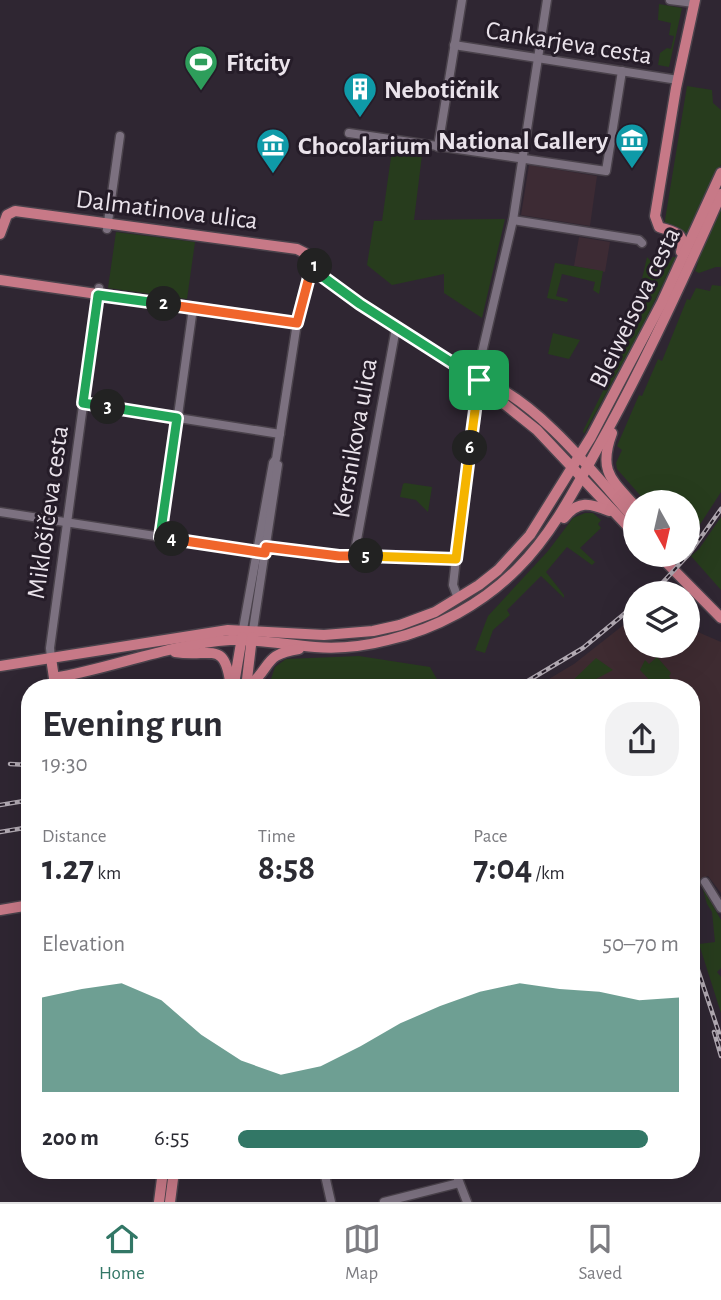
<!DOCTYPE html>
<meta charset="utf-8">
<style>
:root{--surface:#fff;--page:#f2f2f3;--text:#2b2b33;--muted:#7c7c81;--line:#e1e1e2;--accent:#327766}
body{margin:0;font-family:"Alegreya Sans",sans-serif;background:var(--page);color:var(--text);height:100vh;display:flex;flex-direction:column;font-size:26px;white-space:nowrap}
*{box-sizing:border-box;margin:0}
p{font-size:23px;color:var(--muted)}
.icon{flex:none;width:38px;height:38px;fill:none;stroke:currentColor;stroke-width:2;stroke-linecap:round;stroke-linejoin:round}
.map{position:relative;flex:1;overflow:hidden}
.details{position:absolute;left:21px;top:679px;width:679px;height:500px;display:flex;flex-direction:column;background:var(--surface);border-radius:28px;box-shadow:0 7px 28px #0002}
.details>*{flex:none}
.needle{width:46px;rotate:172deg}
.buttons{position:absolute;left:623px;top:490px;display:grid;gap:14px}
.buttons a{display:grid;place-items:center;width:77px;height:77px;border-radius:50%;background:var(--surface);box-shadow:0 7px 28px #0002;font-size:35px}
.pin{position:absolute;display:grid;place-items:center;width:60px;height:60px;color:#fff;margin:-30px;border-radius:14px;box-shadow:0 4px 10px #0006}
.km{position:absolute;width:35px;height:35px;margin:-18px;border-radius:50%;background:#222;color:#fff;font-size:19px;line-height:35px;text-align:center}
.round{display:grid;place-items:center;flex:none;width:74px;height:74px;border-radius:28px;background:var(--page)}
.overview{display:flex;align-items:center;justify-content:space-between;height:119px;padding:0 21px}
h1{font-size:38px;font-weight:600;line-height:52px}
.metrics{display:grid;grid-template-columns:repeat(3,1fr);gap:10px;height:119px;padding:7px 21px}
.metrics div{display:grid;align-content:center}
.metrics b{font-size:35px;font-weight:600}
.metrics small{font-size:19px;font-weight:400}
.metrics p{font-size:19px}
.chart{height:196px;padding:14px 21px}
.chart p{display:flex;justify-content:space-between}
.chart svg{width:100%;height:126px;margin-top:7px;fill:var(--accent);opacity:.7}
ul{padding:0 21px;list-style:none;font-size:23px}
li{display:grid;grid-template-columns:112px 84px 1fr;align-items:center;height:52px}
li i{height:18px;border-radius:9px;background:var(--accent)}
.tabs{display:flex;justify-content:space-around;align-items:center;height:98px;border-top:2px solid var(--line);background:var(--surface);font-size:19px;color:var(--muted)}
.tabs a{display:grid;justify-items:center;gap:4px}
.tabs .active{color:var(--accent)}
.map>svg:first-child{display:block}
</style>
<div class="map">
<svg width="721" height="1202" viewBox="0 0 721 1202">
<rect width="100%" height="100%" fill="#2f2632"/>
<polygon fill="#3e2b31" points="635,616 635,646 688,646 688,622 698,632 721,642 721,893 708,876 700,879 702,886 691,889 691,688 534,688 574,664"/>
<g fill="#3d2b34">
<polygon points="529,165 597,176 590,226 521,215"/>
<polygon points="579,237 610,242 605,272 574,266"/>
</g>
<g fill="#273c1d">
<polygon points="659,4 682,8 669,67 658,65 660,53 667,48 671,49 674,36 669,35 671,23 658,20"/>
<polygon points="687,86 712,90 713,103 721,110 721,164 690,236 686,237 678,230 664,226"/>
<polygon points="392,150 422,155 414,220 505,219 482,318 444,293 444,274 392,285 367,265 374,221 382,221"/>
<polygon points="721,202 721,267 716,267 699,273 695,271 698,263 696,262"/>
<polygon points="116,232 195,242 187,299 108,288"/>
<path d="M647,257C653,263 656,270 667,266L673,257H676L638,335L584,434L583,431L604,389L618,351L622,352L635,310Z"/>
<polygon points="555,263 603,271 599,294 593,290 595,282 562,274 556,296 568,299 567,302 547,298"/>
<polygon points="712,285 721,286 721,492 688,543 688,502 646,502 617,469 616,463 622,450 617,446 639,395 642,396 658,359 662,361 687,299 690,300 696,288 710,291"/>
<polygon points="553,333 580,340 569,359 548,354"/>
<polygon points="405,483 432,487 428,512 416,500 400,497 403,484"/>
<polygon points="585,513 593,513 601,520 598,524 601,528 580,548 595,562 592,565 567,547 546,572 564,595 564,598 541,576 507,610 510,615 493,630 485,653 475,650 488,616 548,551 573,518"/>
<polygon points="721,517 721,590 691,556 699,549"/>
<polygon points="359,656 430,667 438,681 438,688 268,688 275,667 286,659"/>
<polygon points="657,657 671,673 669,676 672,681 666,684 666,688 657,688 640,670 645,660 649,664"/>
<polygon points="596,658 613,670 579,688 565,688"/>
<polygon points="702,886 721,920 721,968 717,972 721,977 721,1013 699,944 715,942 712,912 707,904"/>
</g>
<g fill="none" stroke-linecap="round" stroke-linejoin="round">
<g stroke="#4a424b" stroke-width="11">
<g id="minor">
<polyline points="670,0 694,3"/>
<polyline points="454,45 678,80"/>
<polyline points="349,133 606,171 622,71"/>
<polyline points="438,147 462,0"/>
<polyline points="513,220 639,240 642,243"/>
<polyline points="107,229 120,136"/>
<polyline points="83,403 280,434"/>
<polyline points="0,512 265,553"/>
<polyline points="161,537 193,308"/>
<polyline points="266,547 339,556 456,559"/>
<polyline points="354,556 396,328"/>
<polyline points="458,598 453,585 467,465 477,399 480,361 513,220 547,0"/>
<polyline points="243,629 273,463 276,459 297,323"/>
<polyline points="253,630 278,465"/>
<polyline points="51,658 50,648 99,288"/>
<polyline points="705,882 721,908"/>
<polyline points="324,1171 331,1202"/>
<polyline points="455,1171 467,1202"/>
<polyline points="384,1202 459,1183"/>
</g>
</g>
<g stroke="#4a424b" stroke-width="13">
<g id="major">
<polyline points="0,234 7,215 15,211 297,249 305,253 319,274 360,304 479,380 492,394 537,430 635,534"/>
<path d="M681,252C687,232 673,232 659,227L655,216L676,88L695,0"/>
<polyline points="0,280 297,323 313,262"/>
<path d="M483,381C537,400 597,477 635,520"/>
<path d="M612,433C598,471 611,479 635,506"/>
<path d="M564,518C578,500 590,503 609,511"/>
<polyline points="659,555 721,618"/>
<path d="M175,652C212,658 225,638 231,688"/>
<path d="M51,658L54,678C113,668 170,644 230,640C258,639 287,645 315,647C339,649 365,646 388,640C436,629 482,604 517,569C551,535 573,493 596,451C643,368 683,281 721,194"/>
<polyline points="0,666 228,630 324,635 373,631 400,625 435,612 479,585 498,570 530,535 591,437 662,302 721,173"/>
<polyline points="234,684 242,637"/>
<path d="M251,684C272,666 264,654 299,649"/>
<polyline points="246,688 252,637"/>
<polyline points="0,910 30,905"/>
<polyline points="159,1202 163,1171"/>
<polyline points="170,1202 174,1171"/>
</g>
</g>
<use href="#minor" stroke="#7c7180" stroke-width="8"/>
<use href="#major" stroke="#c77987" stroke-width="10"/>
<g stroke="#b1a9b2" stroke-width="4.5">
<g id="rail">
<polyline points="653,593 689,554 721,509"/>
<polyline points="516,688 583,648 635,605"/>
<polyline points="10,764 30,765"/>
<polyline points="0,805 30,800"/>
<polyline points="0,832 30,827"/>
<polyline points="691,949 721,1039"/>
<polyline points="714,1032 721,1056"/>
</g>
</g>
<use href="#rail" stroke="#251c28" stroke-width="2" stroke-dasharray="5" stroke-linecap="butt"/>
</g>
<g fill="none" stroke-linecap="round" stroke-linejoin="round">
<g stroke="#fff" stroke-width="14">
<polyline id="split-1" points="315,266 319,274 360,304 479,380"/>
</g>
<g stroke="#fff" stroke-width="14">
<polyline id="split-2" points="164,304 297,323 313,262 315,266"/>
</g>
<g stroke="#fff" stroke-width="14">
<polyline id="split-3" points="108,407 83,403 98,295 164,304"/>
</g>
<g stroke="#fff" stroke-width="14">
<polyline id="split-4" points="108,407 177,418 160,537 172,539"/>
</g>
<g stroke="#fff" stroke-width="14">
<polyline id="split-5" points="172,539 265,553 266,547 339,556 366,556"/>
</g>
<g stroke="#fff" stroke-width="14">
<polyline id="split-6" points="366,556 456,559 470,448"/>
</g>
<g stroke="#fff" stroke-width="14">
<polyline id="split-7" points="470,448 479,380"/>
</g>
<use href="#split-1" stroke="#22a559" stroke-width="9"/>
<use href="#split-2" stroke="#f0652b" stroke-width="9"/>
<use href="#split-3" stroke="#22a559" stroke-width="9"/>
<use href="#split-4" stroke="#22a559" stroke-width="9"/>
<use href="#split-5" stroke="#f0652b" stroke-width="9"/>
<use href="#split-6" stroke="#f5b400" stroke-width="9"/>
<use href="#split-7" stroke="#f5b400" stroke-width="9"/>
</g>
<defs>
<g id="stadium-pin" transform="scale(1.75)"><path d="M0 17L-7.5 6A9.5 9.5 0 1 1 7.5 6Z" fill="#2e9e5b" stroke="#251c28"/><path d="M0-5a6.5 5 0 1 0 0 10a6.5 5 0 1 0 0-10ZM-3.5-1.8h7v3.6h-7Z" fill="#fff"/></g>
<g id="building-pin" transform="scale(1.75)"><path d="M0 17L-7.5 6A9.5 9.5 0 1 1 7.5 6Z" fill="#0f9aa8" stroke="#251c28"/><path d="M-4-6H4V6H1V3H-1V6H-4ZM-2.5-4.3h1.7v1.8h-1.7ZM.8-4.3h1.7v1.8H.8ZM-2.5-1h1.7V.8h-1.7ZM.8-1h1.7V.8H.8Z" fill="#fff"/></g>
<g id="museum-pin" transform="scale(1.75)"><path d="M0 17L-7.5 6A9.5 9.5 0 1 1 7.5 6Z" fill="#0f9aa8" stroke="#251c28"/><path d="M0-6L6-3V-2H-6V-3ZM-5-1h2V3h-2ZM-1-1h2V3h-2ZM3-1h2V3H3ZM-6 4H6V6H-6Z" fill="#fff"/></g>
</defs>
<g fill-rule="evenodd">
<use href="#stadium-pin" x="201" y="62"/>
<use href="#building-pin" x="360" y="89"/>
<use href="#museum-pin" x="632" y="140"/>
<use href="#museum-pin" x="273" y="145"/>
</g>
<g text-anchor="middle" stroke-width="6" stroke-linejoin="round" paint-order="stroke">
<g font-size="26" fill="#eae3eb" stroke="#251c28">
<text transform="translate(569 42) rotate(9)" y="9">Cankarjeva cesta</text>
<text transform="translate(167 209) rotate(7)" y="9">Dalmatinova ulica</text>
<text transform="translate(634 307) rotate(-64)" y="9">Bleiweisova cesta</text>
<text transform="translate(354 438) rotate(-80)" y="9">Kersnikova ulica</text>
<text transform="translate(47 512) rotate(-82)" y="9">Miklošičeva cesta</text>
</g>
<g font-size="26" font-weight="bold" fill="#eae3eb" stroke="#251c28" text-anchor="start">
<text x="226" y="71">Fitcity</text>
<text x="384" y="98">Nebotičnik</text>
<text x="608" y="149" text-anchor="end">National Gallery</text>
<text x="298" y="154">Chocolarium</text>
</g>
</g>
</svg>
<div class="buttons">
<a><svg class="needle" viewBox="-14 -14 28 28"><path d="M0-13l5 13h-10z" fill="#e53935"/><path d="M0 13l5-13h-10z" fill="#7c7c81"/></svg></a>
<a><svg class="icon" aria-label="layers" viewBox="0 0 24 24"><path d="M12 4l9 5-9 5-9-5zM3 14l9 5 9-5"/></svg></a>
</div>
<div class="pin" style="left:479px;top:380px;background:#1e9e55"><svg class="icon" aria-label="arrive" viewBox="0 0 24 24"><path d="M6 21V4h12l-3 4 3 4H6"/></svg></div>
<b class="km" style="left:315px;top:266px">1</b>
<b class="km" style="left:164px;top:304px">2</b>
<b class="km" style="left:108px;top:407px">3</b>
<b class="km" style="left:172px;top:539px">4</b>
<b class="km" style="left:366px;top:556px">5</b>
<b class="km" style="left:470px;top:448px">6</b>
<section class="details">
<div class="overview"><div><h1>Evening run</h1><p>19:30</p></div><a class="round"><svg class="icon" aria-label="share" viewBox="0 0 24 24"><path d="M12 15V3M7 8l5-5 5 5M5 13v7h14v-7"/></svg></a></div>
<div class="metrics">
<div><p>Distance</p><b>1.27<small> km</small></b></div>
<div><p>Time</p><b>8:58</b></div>
<div><p>Pace</p><b>7:04<small> /km</small></b></div>
</div>
<div class="chart"><p><span>Elevation</span>50–70 m</p>
<svg viewBox="0 0 160 44" preserveAspectRatio="none"><path d="M0 44V11L10 8L20 6L30 12L40 24L50 33L60 38L70 35L80 28L90 20L100 14L110 9L120 6L130 8L140 9L150 12L160 11V44z"/></svg>
</div>
<ul>
<li><b>200 m</b>6:55<i style="width:93%"></i></li>
</ul>
</section>
</div>
<nav class="tabs">
<a class="active"><svg class="icon" aria-label="home" viewBox="0 0 24 24"><path d="M3 11l9-7 9 7M6 9v11h12V9"/></svg>Home</a>
<a><svg class="icon" aria-label="map" viewBox="0 0 24 24"><path d="M3 6l6-2 6 2 6-2v14l-6 2-6-2-6 2zM9 4v14M15 6v14"/></svg>Map</a>
<a><svg class="icon" aria-label="saved" viewBox="0 0 24 24"><path d="M7 4h10v16l-5-4-5 4z"/></svg>Saved</a>
</nav>
